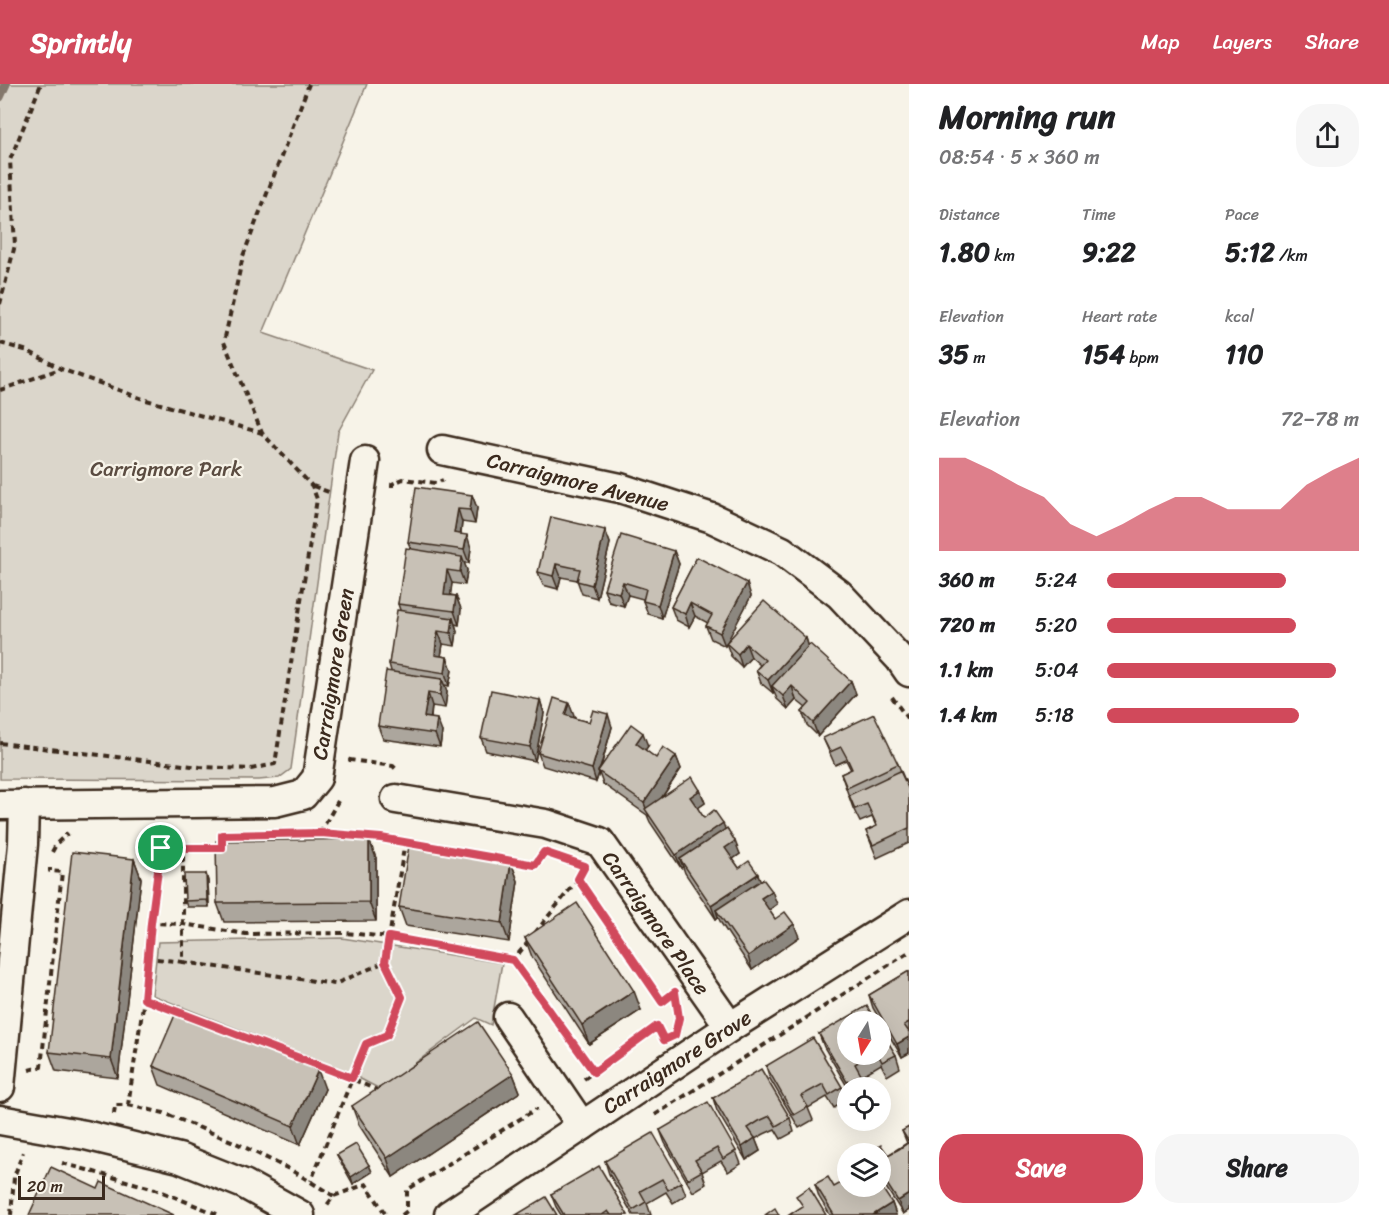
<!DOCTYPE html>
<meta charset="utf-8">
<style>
:root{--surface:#fff;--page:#f6f6f6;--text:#202124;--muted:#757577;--accent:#d1495b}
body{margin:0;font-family:Sriracha,sans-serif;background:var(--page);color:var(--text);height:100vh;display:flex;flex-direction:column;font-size:22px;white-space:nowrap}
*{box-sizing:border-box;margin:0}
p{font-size:20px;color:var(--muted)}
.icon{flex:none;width:33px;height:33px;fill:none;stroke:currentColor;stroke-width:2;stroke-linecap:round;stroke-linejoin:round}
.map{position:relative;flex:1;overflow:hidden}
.drawer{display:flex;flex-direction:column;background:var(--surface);width:480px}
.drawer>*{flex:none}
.needle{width:39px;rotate:191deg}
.buttons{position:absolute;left:837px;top:927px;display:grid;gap:12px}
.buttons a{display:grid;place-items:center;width:54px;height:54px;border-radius:50%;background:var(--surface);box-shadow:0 6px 24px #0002;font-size:30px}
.scale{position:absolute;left:18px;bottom:15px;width:87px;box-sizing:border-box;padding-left:6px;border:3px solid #3b2a1e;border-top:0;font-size:16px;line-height:21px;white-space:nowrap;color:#3b2a1e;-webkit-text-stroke:4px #f7f3e8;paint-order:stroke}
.pin{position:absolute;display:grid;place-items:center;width:51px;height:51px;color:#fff;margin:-26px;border:3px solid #fff;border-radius:50%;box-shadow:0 2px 6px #0007}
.round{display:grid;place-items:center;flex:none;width:63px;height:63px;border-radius:24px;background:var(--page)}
.head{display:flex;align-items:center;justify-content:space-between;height:102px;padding:0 30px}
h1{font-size:33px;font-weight:700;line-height:45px}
.figures{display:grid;grid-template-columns:repeat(3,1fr);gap:9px;height:102px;padding:6px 30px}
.figures div{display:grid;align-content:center}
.figures b{font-size:26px;font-weight:700}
.figures small{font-size:16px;font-weight:400}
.figures p{font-size:16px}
.chart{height:168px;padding:12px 30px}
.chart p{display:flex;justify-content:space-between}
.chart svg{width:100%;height:108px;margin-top:6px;fill:var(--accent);opacity:.7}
.action{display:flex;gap:12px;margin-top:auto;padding:12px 30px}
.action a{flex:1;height:69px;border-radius:24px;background:var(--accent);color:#fff;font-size:24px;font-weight:700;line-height:69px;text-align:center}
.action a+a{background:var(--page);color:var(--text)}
ul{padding:0 30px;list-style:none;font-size:20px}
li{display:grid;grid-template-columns:96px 72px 1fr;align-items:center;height:45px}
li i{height:15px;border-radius:8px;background:var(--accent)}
header{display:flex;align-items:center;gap:36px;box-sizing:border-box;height:84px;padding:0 30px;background:var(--accent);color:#fff}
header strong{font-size:28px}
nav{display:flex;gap:33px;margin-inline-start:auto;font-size:21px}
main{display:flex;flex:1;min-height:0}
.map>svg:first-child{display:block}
</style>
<header>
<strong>Sprintly</strong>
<nav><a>Map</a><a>Layers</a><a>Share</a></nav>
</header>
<main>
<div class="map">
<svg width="909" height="1131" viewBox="0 0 909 1131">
<rect width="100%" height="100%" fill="#f7f3e8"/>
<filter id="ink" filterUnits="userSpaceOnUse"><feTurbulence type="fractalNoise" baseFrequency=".0167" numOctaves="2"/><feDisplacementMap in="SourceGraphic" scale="12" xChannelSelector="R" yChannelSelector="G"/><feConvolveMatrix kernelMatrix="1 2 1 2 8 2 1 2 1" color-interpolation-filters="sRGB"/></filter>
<g filter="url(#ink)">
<g fill="#dbd6cb" stroke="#8b8074" stroke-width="1.5">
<polygon points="0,0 367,0 263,249 372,286 338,348 291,685 279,694 259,696 0,695"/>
<polygon points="342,854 502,879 491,941 476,934 380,1005 353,991 152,911 158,858"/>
</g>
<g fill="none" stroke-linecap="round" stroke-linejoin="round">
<polyline stroke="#84786c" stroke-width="9" points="0,13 6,0"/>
<g stroke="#3b2a1e" stroke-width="33">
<g id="minor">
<polyline points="442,366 620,404 712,434 782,467 839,510 900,575 909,588"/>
<polyline points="396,715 546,740 600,758 730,943"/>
<polyline points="0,721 275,718 303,711 317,694 365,377"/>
<polyline points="508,933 582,1042"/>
<polyline points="0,1003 23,760 24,720"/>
<polyline points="0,1036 85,1051 179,1074 244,1100 300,1131"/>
<polyline points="449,1131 730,943 909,830"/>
</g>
</g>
<g stroke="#3b2a1e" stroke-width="4" stroke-dasharray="6 4.5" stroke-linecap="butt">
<polyline points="0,220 15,161 10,76 41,0"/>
<polyline points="0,259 28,267 61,285 143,315 262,349"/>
<polyline points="0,306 60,285"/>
<polyline points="313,402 331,409"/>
<polyline points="392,403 392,400 403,395 436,399 443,396"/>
<polyline points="892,613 909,637"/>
<polyline points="0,659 200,683 251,685 275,680 317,415 312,402 262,349 224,258 243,172 309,0"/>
<polyline points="351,675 350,676 393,682 398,687"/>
<polyline points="146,747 146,765 183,763 220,764"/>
<polyline points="320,749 338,717"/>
<polyline points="405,758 535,781 543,770"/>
<polyline points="161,764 151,839 183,840 246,850 346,849 389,853 513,876"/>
<polyline points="52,768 57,759 68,749"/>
<polyline points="584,784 578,795 662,918 673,910"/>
<polyline points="535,849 578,795"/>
<polyline points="529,857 513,876 594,988"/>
<polyline points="149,874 151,839"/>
<polyline points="183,878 335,900 385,878 405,758 381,754 320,749 222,751 222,759"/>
<polyline points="144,915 180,928"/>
<polyline points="676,919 679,934 677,944"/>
<polyline points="238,951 352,995 311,1097"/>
<polyline points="29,986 41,983 62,788 50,787 50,784"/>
<polyline points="584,995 657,942 663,953"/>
<polyline points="379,1007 352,995 366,960 387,951 402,913 385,878"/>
<polyline points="128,1021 164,1029 234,1058 291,1086 334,1112 327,1121"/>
<polyline points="114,1030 115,1021 128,1021 144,915 149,874 183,878 183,763"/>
<polyline points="655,1031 909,868"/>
<polyline points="62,1079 155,1105 219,1131"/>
<polyline points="334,1112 366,1100 386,1131"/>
<polyline points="11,1131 14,1093 23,1068"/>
<polyline points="402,1131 407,1127 407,1106 536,1025 536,1024"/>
</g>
<use href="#minor" stroke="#f7f3e8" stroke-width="28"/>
</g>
<g fill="#aca69d" stroke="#3b2a1e" stroke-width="1.5">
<polygon points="472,411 477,424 475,440 462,438 461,450 471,464 469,479 464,479 467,486 465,501 452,499 450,511 456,512 461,525 459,541 455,540 457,547 455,562 443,560 441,572 447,573 452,586 449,602 445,601 447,608 445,624 432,622 431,634 442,648 440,663 383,655 378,642 391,587 389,580 400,526 398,520 411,465 408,458"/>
<polygon points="605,446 610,459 597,514 582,510 577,496 561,493 558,505 543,501 538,488"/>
<polygon points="674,467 679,480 662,534 648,530 643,517 643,515 628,511 624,522 609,518 604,505"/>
<polygon points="697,473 751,512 726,559 806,554 808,561 851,597 856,610 818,652 807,641 802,628 806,624 796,616 788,625 777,615 774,608 773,609 761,599 756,586 760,581 751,573 742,583 731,572 726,559 725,562 711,555 706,542 708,539 695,532 689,543 676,536 671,523"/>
<polygon points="540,616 544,629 535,677 486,667 481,654"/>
<polygon points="574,632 573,633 577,635 612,643 601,683 648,662 645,666 656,674 676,672 681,685 661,715 700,706 705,719 697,724 704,734 725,745 740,770 733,775 739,784 760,796 777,820 769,826 775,835 799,853 752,886 721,839 718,833 716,835 685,789 683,783 681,784 650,738 647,731 603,700 599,689 596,698 543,682 538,669"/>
<polygon points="823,654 898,680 909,706 909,759 877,774 866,747 876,742 872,733 860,738 853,724 841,690 851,686 846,676 835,681"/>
<polygon points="376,774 376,837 224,838 217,819"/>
<polygon points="134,775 141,794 118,994 56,987 49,968"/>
<polygon points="511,778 518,797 509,858 406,842 399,823"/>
<polygon points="206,790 208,797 209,823 187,823 185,817"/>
<polygon points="525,854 641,926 589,960 532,873"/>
<polygon points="909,887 909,969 902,973 873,924 869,911"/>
<polygon points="819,950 848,970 896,971 900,984 887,992 881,980 861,992 865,1004 848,1004 824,963"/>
<polygon points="153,982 325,1005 300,1061 160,1001"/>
<polygon points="766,982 842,1003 847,1016 834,1024 827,1013 808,1024 813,1036 799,1044 770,995"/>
<polygon points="513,990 520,1008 393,1093 359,1041 352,1022"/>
<polygon points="713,1014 790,1034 794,1048 781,1055 775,1045 764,1050 755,1055 760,1067 746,1076 717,1027"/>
<polygon points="909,1043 909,1126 903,1130 880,1094 880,1070 888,1071 907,1059 902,1047"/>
<polygon points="660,1046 736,1067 741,1080 728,1088 721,1077 702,1088 706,1100 693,1108 665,1059"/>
<polygon points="337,1071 369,1081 372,1088 353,1100 340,1077"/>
<polygon points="605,1077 681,1098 686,1111 673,1119 666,1108 647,1119 651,1131 633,1131 609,1090"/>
<polygon points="815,1100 834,1103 892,1119 896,1131 830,1131 819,1113"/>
<polygon points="551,1110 628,1131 561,1131 556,1123"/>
</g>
<g fill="#8c877f" stroke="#3b2a1e" stroke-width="1.5">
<polygon points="472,411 477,424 475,440 470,426"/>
<polygon points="458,425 462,438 459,462 454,449"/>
<polygon points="605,446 610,459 597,514 592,501"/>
<polygon points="467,451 471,464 469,479 464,466"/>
<polygon points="674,467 679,480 662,534 658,521"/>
<polygon points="462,473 467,486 465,501 460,488"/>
<polygon points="556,480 561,493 558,505 553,492"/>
<polygon points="447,486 452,499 449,524 444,511"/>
<polygon points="623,498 628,511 624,522 619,509"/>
<polygon points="747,499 751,512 725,562 720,549"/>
<polygon points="456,512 461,525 459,541 454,527"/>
<polygon points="690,519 695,532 689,543 685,530"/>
<polygon points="453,534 457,547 455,562 451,549"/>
<polygon points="438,547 443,560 439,585 435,571"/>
<polygon points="806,554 810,567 772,602 774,608 773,609 768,596"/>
<polygon points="746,560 751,573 742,583 738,570"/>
<polygon points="447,573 452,586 449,602 445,589"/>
<polygon points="442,595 447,608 445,624 440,611"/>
<polygon points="851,597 856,610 818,652 813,639"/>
<polygon points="792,602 796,616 788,625 783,612"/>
<polygon points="428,609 432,622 429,646 424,633"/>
<polygon points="540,616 544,629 535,677 530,663"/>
<polygon points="569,619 574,632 570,644 565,631"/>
<polygon points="608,630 612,643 599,688 598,687 599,689 596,698 592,685"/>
<polygon points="437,635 442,648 440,663 435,650"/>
<polygon points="643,649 648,662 641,673 636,659"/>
<polygon points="676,672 681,685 649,732 644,719"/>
<polygon points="700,706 705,719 695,726 690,713"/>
<polygon points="723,739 728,753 680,775 683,783 681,784 676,771"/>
<polygon points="369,755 376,774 376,837 369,818"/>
<polygon points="735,757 740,770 730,777 725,764"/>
<polygon points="134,775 141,794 118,994 111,975"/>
<polygon points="511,778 518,797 509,858 502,839"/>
<polygon points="206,790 208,797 209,823 207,816"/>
<polygon points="758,790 763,803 716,826 718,833 716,835 711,821"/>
<polygon points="772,807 777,820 766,828 761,814"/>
<polygon points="794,840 799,853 752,886 748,872"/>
<polygon points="634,907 641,926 589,960 582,941"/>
<polygon points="909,953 909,969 902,973 897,960"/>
<polygon points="318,986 325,1005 300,1061 293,1042"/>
<polygon points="513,990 520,1008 393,1093 387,1074"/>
<polygon points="755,1054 760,1067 746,1076 742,1063"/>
<polygon points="369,1081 372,1088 353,1100 351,1093"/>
<polygon points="909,1110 909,1126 903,1130 898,1117"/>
<polygon points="892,1119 896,1131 873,1131"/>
</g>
<g fill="#c8c1b6" stroke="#3b2a1e" stroke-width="1.5">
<polygon points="416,403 472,411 470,426 458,425 454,449 467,451 464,466 408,458"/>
<polygon points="551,433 605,446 592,501 577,497 580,485 556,480 553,492 538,488"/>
<polygon points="621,451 674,467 658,521 643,517 646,505 623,498 619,509 604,505"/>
<polygon points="406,464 462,473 460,488 447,486 444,511 456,512 454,527 398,520"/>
<polygon points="697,473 747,499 720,549 706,542 712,531 690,519 685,530 671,523"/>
<polygon points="764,517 806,554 768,596 756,586 765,576 746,560 738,570 726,559"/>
<polygon points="397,526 453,534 451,549 438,547 436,559 435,571 447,573 445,589 389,580"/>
<polygon points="810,560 851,597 813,639 802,628 810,619 792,602 783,612 772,602"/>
<polygon points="386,587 442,595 440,611 428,609 424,633 437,635 435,650 378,642"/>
<polygon points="491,606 540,616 530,663 481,654"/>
<polygon points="554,614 569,619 565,631 577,635 589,638 593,626 608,630 592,685 538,669"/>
<polygon points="874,630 898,680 847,704 841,690 852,685 847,674 841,663 830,668 823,654"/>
<polygon points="631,640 643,649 636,659 656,674 663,663 676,672 644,719 598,687"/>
<polygon points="900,687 909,706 909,744 873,761 866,747 877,742 867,720 855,725 849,711"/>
<polygon points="692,693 700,706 690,713 697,723 704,734 714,726 723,739 676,771 645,725"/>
<polygon points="727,744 735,757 725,764 739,784 749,777 758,790 711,821 680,775"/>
<polygon points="369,755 369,818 217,819 216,757"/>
<polygon points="409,762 511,778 502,839 399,823"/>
<polygon points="72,768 134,775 111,975 49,968"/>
<polygon points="184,790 206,790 207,816 185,817"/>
<polygon points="763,795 772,807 761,814 775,835 785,828 794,840 748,872 716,826"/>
<polygon points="577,819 634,907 582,941 525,854"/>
<polygon points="909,887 909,938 904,941 909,948 909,953 897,960 869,911"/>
<polygon points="867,922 876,938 848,938 848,970 871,970 855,980 861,991 847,998 819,950"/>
<polygon points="178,924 318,986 293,1042 153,982"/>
<polygon points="478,938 513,990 387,1074 352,1022"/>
<polygon points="880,945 896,971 882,978 878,970 880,970"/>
<polygon points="813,954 842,1003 829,1011 823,1000 801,1012 808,1023 794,1031 766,982"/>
<polygon points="761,985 790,1034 776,1042 770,1032 759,1037 748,1044 755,1054 742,1063 713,1014"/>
<polygon points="708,1018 736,1067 723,1075 717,1064 695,1076 702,1087 688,1095 660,1046"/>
<polygon points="909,1043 909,1110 898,1117 880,1089 880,1070 868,1069 881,1061 888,1071 899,1065 909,1058 902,1047"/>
<polygon points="653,1049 681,1098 668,1106 662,1095 640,1107 646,1118 633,1126 605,1077"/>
<polygon points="356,1060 369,1081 351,1093 337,1071"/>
<polygon points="599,1082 628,1131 611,1131 608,1127 602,1131 564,1131 551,1110"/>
<polygon points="51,1083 98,1105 101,1098 174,1131 29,1131"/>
<polygon points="828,1093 834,1103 848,1095 848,1102 880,1102 880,1101 892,1119 873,1131 834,1131 815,1100"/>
<polygon points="809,1103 826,1131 789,1131 803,1122 796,1112"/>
<polygon points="546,1113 557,1131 516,1131"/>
<polygon points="775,1124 779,1131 765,1131"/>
</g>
</g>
<g fill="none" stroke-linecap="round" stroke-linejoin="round" filter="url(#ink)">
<g stroke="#fff" stroke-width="12">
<polygon id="route" points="321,749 381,754 535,781 544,768 585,782 578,795 662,918 675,908 679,934 675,951 664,956 657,942 594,988 513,876 389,853 385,878 402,913 387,951 366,960 352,994 144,915 151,839 161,764 222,764 222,751"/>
</g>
<use href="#route" stroke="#d1495b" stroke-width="8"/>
</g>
<g text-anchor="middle" stroke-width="4.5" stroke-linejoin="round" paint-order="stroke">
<g font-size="21" fill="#5b4c41" stroke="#f7f3e8">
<text x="166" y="392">Carrigmore Park</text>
</g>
<g font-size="21" fill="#3b2a1e" stroke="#f7f3e8">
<text transform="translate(578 398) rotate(14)" y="7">Carraigmore Avenue</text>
<text transform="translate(333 590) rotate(-81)" y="7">Carraigmore Green</text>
<text transform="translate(656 839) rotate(55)" y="7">Carraigmore Place</text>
<text transform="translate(677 978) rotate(-33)" y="7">Carraigmore Grove</text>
</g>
</g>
</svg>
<div class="buttons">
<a><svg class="needle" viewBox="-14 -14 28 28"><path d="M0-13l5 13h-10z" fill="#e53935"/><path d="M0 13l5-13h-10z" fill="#757577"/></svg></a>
<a><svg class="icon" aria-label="locate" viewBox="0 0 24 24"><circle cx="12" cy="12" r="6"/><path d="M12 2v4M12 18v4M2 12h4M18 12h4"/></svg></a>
<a><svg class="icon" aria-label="layers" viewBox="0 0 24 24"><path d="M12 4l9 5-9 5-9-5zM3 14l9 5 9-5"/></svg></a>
</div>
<div class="scale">20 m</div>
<div class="pin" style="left:161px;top:764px;background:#1e9e55"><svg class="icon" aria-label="arrive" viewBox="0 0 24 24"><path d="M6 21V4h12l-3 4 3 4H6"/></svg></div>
</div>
<section class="drawer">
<div class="head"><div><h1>Morning run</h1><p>08:54 · 5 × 360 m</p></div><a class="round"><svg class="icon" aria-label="share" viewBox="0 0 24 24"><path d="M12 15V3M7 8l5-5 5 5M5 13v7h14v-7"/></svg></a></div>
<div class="figures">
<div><p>Distance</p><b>1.80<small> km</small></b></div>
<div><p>Time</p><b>9:22</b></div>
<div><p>Pace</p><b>5:12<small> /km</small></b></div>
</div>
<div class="figures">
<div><p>Elevation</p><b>35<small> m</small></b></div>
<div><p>Heart rate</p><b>154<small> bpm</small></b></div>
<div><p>kcal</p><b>110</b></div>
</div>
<div class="chart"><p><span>Elevation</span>72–78 m</p>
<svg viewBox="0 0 160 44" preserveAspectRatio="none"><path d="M0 44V6L10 6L20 11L30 17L40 22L50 33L60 38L70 33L80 27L90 22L100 22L110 27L120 27L130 27L140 17L150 11L160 6V44z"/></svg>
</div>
<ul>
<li><b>360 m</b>5:24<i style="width:71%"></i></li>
<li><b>720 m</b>5:20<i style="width:75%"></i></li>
<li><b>1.1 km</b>5:04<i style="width:91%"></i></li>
<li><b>1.4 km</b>5:18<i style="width:76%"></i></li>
</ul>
<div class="action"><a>Save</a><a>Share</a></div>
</section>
</main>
